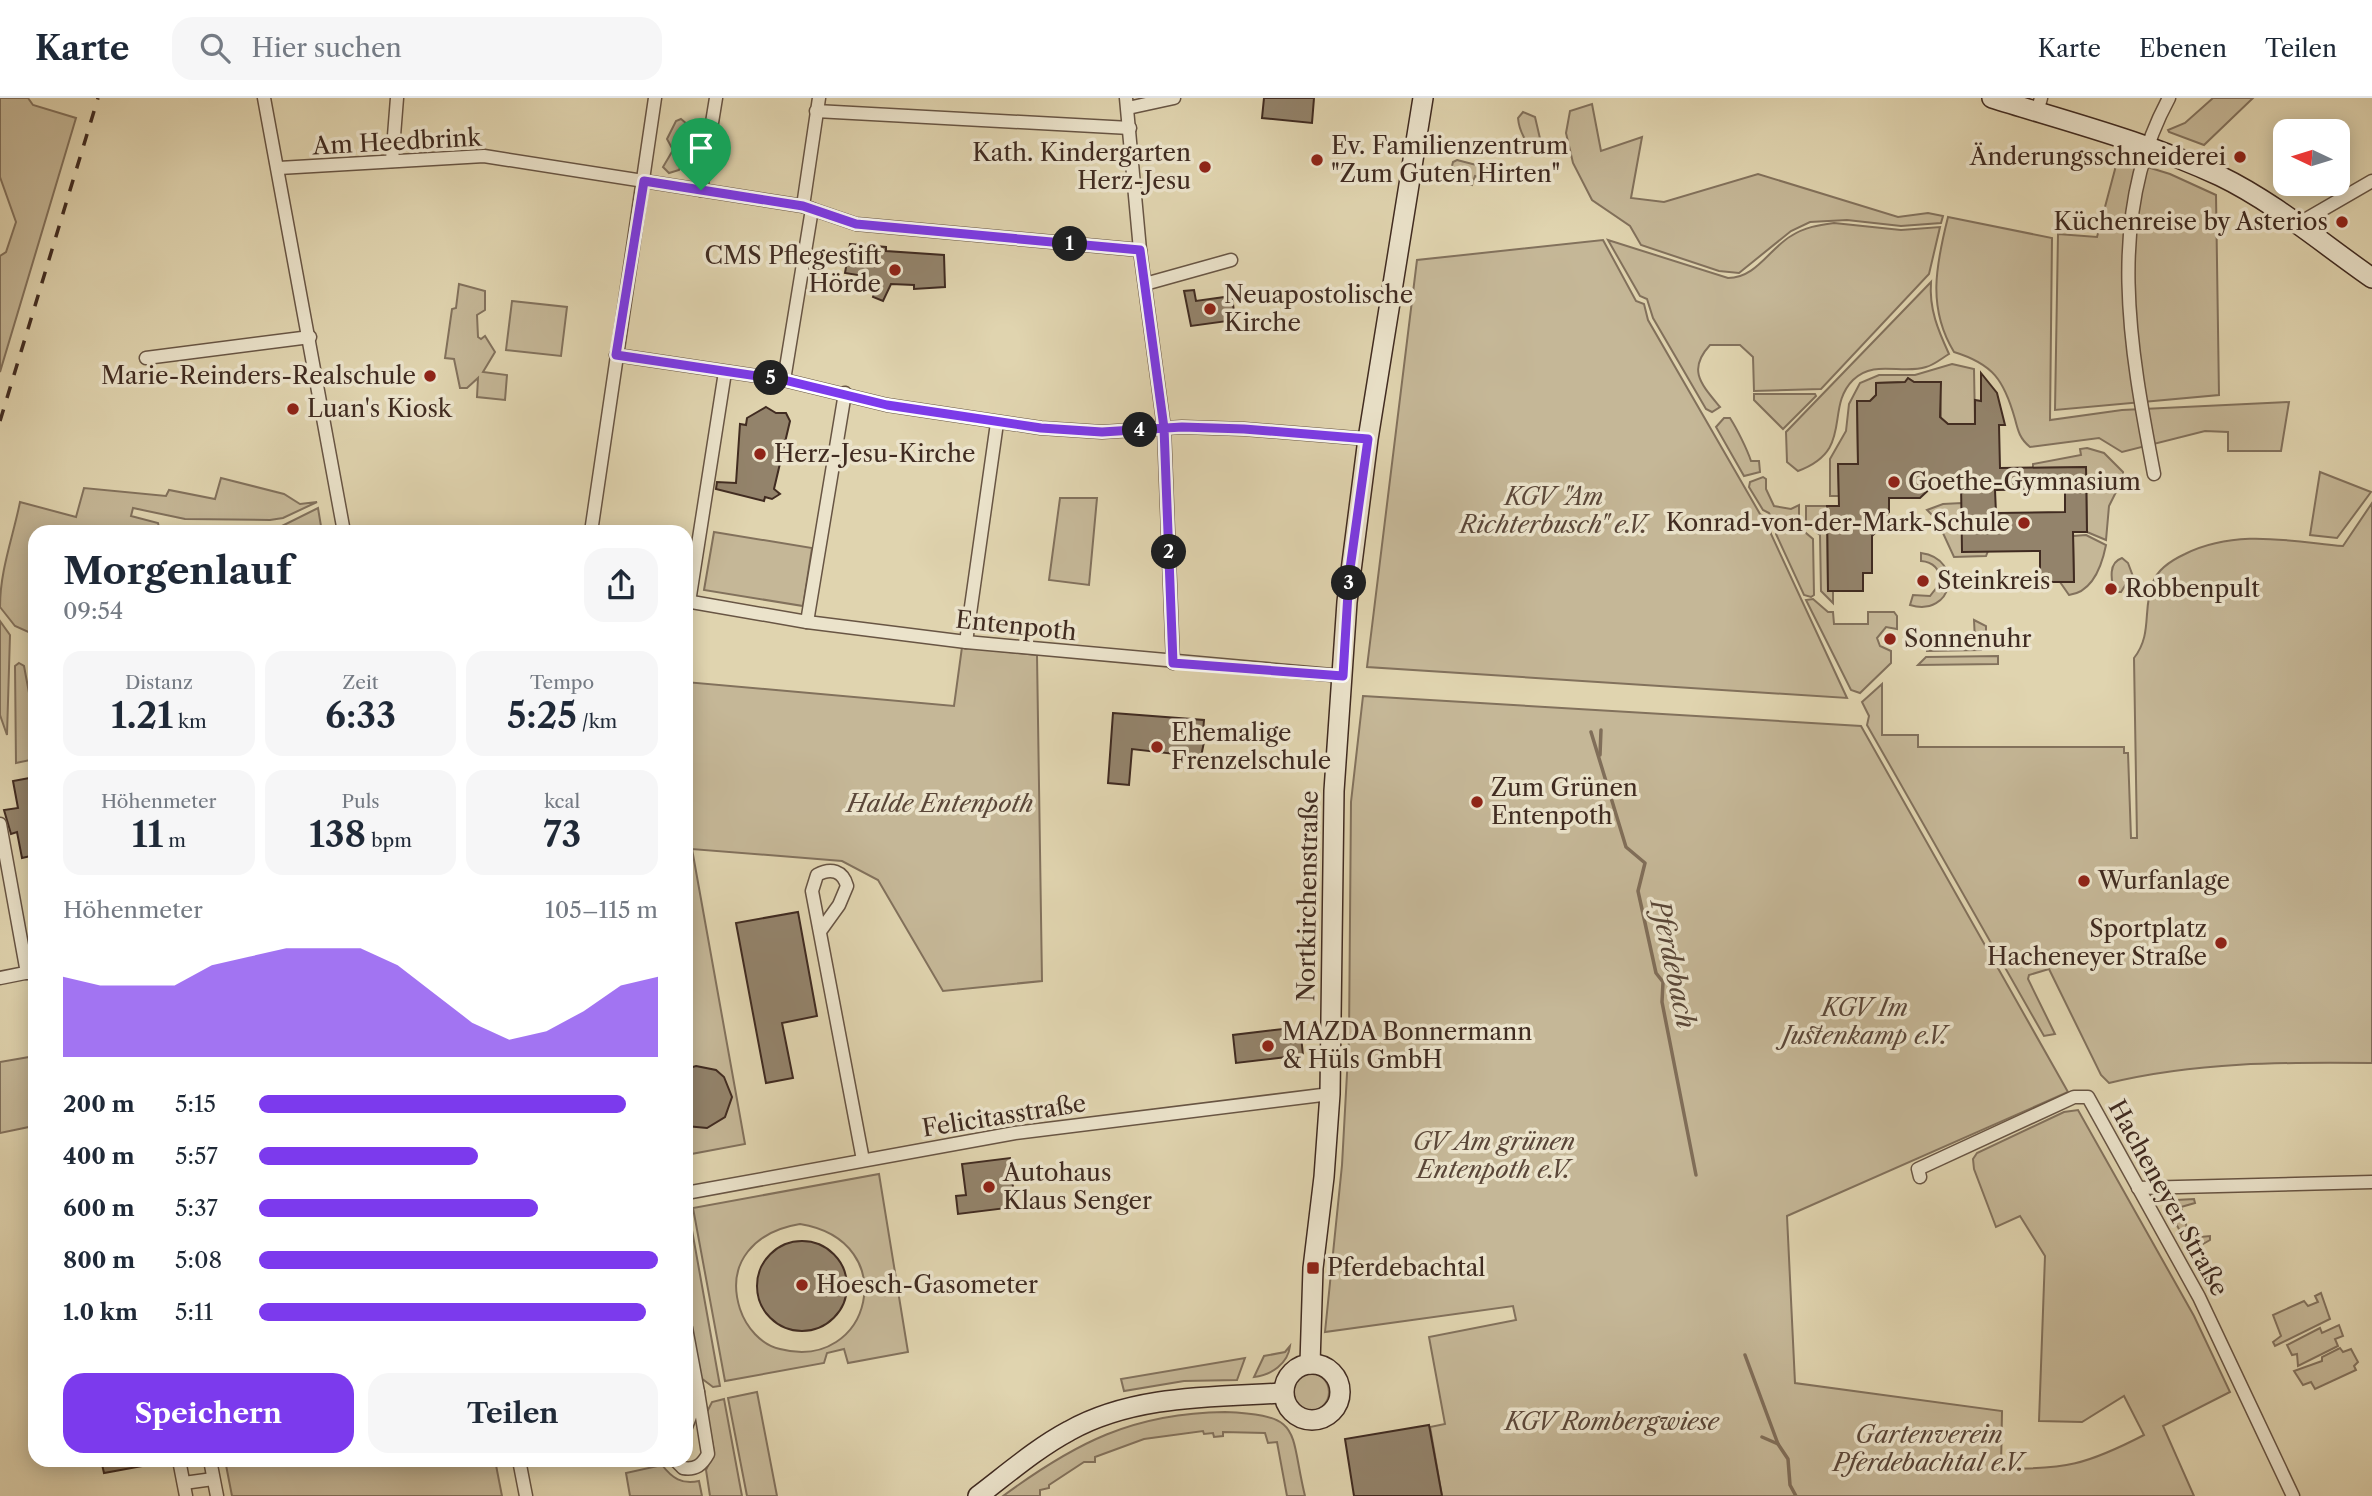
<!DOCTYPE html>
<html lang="de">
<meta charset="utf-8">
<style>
:root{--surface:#fff;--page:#f6f6f7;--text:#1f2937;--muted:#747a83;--line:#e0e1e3;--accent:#7c3aed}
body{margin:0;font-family:"Libre Caslon Text",serif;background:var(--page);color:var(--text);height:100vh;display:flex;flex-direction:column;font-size:26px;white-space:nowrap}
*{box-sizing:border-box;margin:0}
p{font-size:23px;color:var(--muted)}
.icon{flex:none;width:38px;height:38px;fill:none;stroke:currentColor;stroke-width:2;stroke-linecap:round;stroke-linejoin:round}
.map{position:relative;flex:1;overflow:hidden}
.details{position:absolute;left:28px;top:427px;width:665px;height:942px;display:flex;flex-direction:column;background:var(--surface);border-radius:21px;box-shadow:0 4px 18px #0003}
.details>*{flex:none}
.needle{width:46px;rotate:274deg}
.controls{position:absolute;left:2273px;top:21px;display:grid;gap:14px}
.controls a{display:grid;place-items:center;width:77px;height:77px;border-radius:14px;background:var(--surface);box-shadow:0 4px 18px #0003;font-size:35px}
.pin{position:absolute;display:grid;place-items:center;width:60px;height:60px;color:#fff;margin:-72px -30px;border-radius:50% 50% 50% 0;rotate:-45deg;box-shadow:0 0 7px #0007}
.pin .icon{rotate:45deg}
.km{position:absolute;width:35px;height:35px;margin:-18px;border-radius:50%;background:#222;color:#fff;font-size:19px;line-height:35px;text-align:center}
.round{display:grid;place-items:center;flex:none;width:74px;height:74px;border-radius:21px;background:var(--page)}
.overview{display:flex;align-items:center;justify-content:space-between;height:119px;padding:0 35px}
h1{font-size:38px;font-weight:700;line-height:52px}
.figures{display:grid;grid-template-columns:repeat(3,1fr);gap:10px;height:119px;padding:7px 35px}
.figures div{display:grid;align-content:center;border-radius:18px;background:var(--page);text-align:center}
.figures b{font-size:35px;font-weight:700}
.figures small{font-size:19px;font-weight:400}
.figures p{font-size:19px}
.chart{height:196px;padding:14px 35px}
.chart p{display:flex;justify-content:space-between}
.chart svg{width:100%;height:126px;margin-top:7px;fill:var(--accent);opacity:.7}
.action{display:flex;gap:14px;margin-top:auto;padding:14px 35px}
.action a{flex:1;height:80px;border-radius:21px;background:var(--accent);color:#fff;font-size:28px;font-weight:700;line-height:80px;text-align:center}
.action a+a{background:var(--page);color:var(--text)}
ul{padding:0 35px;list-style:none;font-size:23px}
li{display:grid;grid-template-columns:112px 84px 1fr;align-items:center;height:52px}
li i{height:18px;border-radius:9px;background:var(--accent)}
header{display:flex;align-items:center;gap:42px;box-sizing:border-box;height:98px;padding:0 35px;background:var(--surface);border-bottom:2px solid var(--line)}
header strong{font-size:33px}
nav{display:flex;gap:38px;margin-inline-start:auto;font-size:24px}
.search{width:490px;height:63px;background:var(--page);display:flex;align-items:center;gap:18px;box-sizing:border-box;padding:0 24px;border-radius:21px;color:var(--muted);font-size:26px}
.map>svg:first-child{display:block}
</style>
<header>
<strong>Karte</strong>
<div class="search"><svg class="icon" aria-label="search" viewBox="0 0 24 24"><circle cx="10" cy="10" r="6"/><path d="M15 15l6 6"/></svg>Hier suchen</div>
<nav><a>Karte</a><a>Ebenen</a><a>Teilen</a></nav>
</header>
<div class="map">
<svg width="2372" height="1398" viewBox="0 0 2372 1398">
<rect width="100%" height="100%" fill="#e0d4af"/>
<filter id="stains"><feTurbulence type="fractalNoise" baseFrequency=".00286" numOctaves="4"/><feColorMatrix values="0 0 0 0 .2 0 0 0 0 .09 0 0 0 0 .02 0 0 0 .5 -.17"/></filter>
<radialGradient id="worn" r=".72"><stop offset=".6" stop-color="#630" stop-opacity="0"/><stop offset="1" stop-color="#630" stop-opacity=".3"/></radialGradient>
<g fill="#c5b797" stroke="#82715c" stroke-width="2" fill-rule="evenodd">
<polygon points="0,0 28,0 33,7 76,20 0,274 0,158 6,154 16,124 0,79"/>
<polygon points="2213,0 2253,0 2204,47 2169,34 2168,32 2185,25"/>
<polygon points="1592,6 1601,53 1642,39 1631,100 1664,104 1758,76 1898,119 1928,115 1943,118 1941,125 1901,128 1847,122 1810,124 1791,133 1739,175 1719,173 1641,147 1630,128 1592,102 1573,65 1566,35 1570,13"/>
<path d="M1523,14L1535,19L1542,49L1536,53C1526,47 1519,32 1518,20Z"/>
<path d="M681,21L687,26C689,40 684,59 679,72L669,75L663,69L673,52L667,41L676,23Z"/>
<polygon points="2118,60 2170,76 2216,97 2219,297 2055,312 2058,136 2097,139"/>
<polygon points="1457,62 1488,70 1485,81 1475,78 1472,87 1449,80 1453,64"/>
<path d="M1948,119L2052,140L2050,322L2122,312L2289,304L2281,353H2228V334L2205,333L2122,354L2099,340L2030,349C2020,341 2018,333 2015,321C2004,282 1993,266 1954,254C1927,210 1936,167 1948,119Z"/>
<path d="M1834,125L1901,132L1940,129L1929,176L1821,291L1754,293L1753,259L1740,247H1710C1687,272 1701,286 1720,309L1712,314L1706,311L1653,220L1647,201L1640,198L1608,142L1728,180C1756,180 1769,151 1791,138C1805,129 1819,127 1834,125Z"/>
<polygon points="1603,142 1636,203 1644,206 1648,222 1760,416 1767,420 1771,436 1847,600 1367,569 1417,162"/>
<path d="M1931,184C1929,211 1938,232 1949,256C1942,260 1934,267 1926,269C1902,277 1874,261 1853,282C1824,311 1855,352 1798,373L1787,364L1786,334Z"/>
<polygon points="459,186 485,193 485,212 477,217 478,239 481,241 485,238 495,254 483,274 507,277 505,302 477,299 478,280 467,290 460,290 454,261 445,260 452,211 456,210"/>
<polygon points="512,203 567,209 561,258 506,252"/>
<polygon points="1952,266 1974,271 1975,326 1948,326 1941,320 1940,284 1914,284 1908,280 1905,284 1876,285 1876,297 1870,303 1857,303 1858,366 1838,366 1839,398 1830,398 1830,361 1846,333 1849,306 1860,285 1879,277 1915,277"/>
<polygon points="1754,296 1815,296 1816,298 1783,331 1754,302"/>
<path d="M1724,320H1730C1737,331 1747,351 1751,363H1759L1760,374L1744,378L1716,329Z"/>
<polygon points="2087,350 2104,355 2123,374 2123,380 2109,408 2106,442 2087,434 2086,369 2033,370 2033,366 2081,357 2080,351"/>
<polygon points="2320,374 2371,394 2337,440 2310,437"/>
<polygon points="1763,379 1766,381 1766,391 1774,408 1791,411 1799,407 1799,429 1813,441 1814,497 1811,499 1804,497 1776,436 1776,428 1769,415 1763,412 1749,389 1750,384"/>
<path d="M221,380L284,396L300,406L317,404L283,420L270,422L185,421L133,410L131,418L158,425L160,434H107L88,430L87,434H35V537L15,528L0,509C0,472 13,439 20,404L76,419L84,390L166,398L169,392L215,401Z"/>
<polygon points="1060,400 1097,400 1089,487 1049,482"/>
<polygon points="1962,405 1988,453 1986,458 1954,459 1937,422 1927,412 1943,406"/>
<path d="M2372,405V965C2283,964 2196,964 2109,985L2101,977L2049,871L2029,877L2028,881L2055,936L2044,938L1867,627L1869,618L1862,604L1882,586V637H1918V649H2124V655H2128L2131,740H2137L2134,560C2153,536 2142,511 2153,484C2158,471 2172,462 2185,456C2236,431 2288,443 2343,448Z"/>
<polygon points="1806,408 1827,408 1828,493 1833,493 1833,505 1821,493 1820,437 1806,425"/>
<polygon points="318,410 322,434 239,434 242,429 280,429"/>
<polygon points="714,434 812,450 803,508 704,492"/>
<path d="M2086,437L2106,447C2102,467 2093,494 2069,497L2060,484H2074L2073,438Z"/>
<path d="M1921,455C1965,461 1953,520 1910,507L1913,497L1930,498L1941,484C1940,472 1934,464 1921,463Z"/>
<path d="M2122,460L2128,465L2134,481H2131L2130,486H2126L2121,494H2114C2112,484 2107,465 2122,460Z"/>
<polygon points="1813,501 1828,514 1833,514 1834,526 1868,526 1868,514 1894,514 1897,518 1897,531 1886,529 1877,540 1880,548 1891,553 1891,565 1860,595 1851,592 1806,502"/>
<polygon points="1974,522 1986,528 1986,545 1981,552 1927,553 1927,545 1975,543"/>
<polygon points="0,523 10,537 7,637 0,617"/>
<polygon points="962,549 1037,557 1042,883 943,893 878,782 842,763 692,751 745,1046 686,1057 686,584 954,608"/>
<polygon points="1998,558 1998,566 1918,567 1926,559"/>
<polygon points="19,565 24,568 35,627 35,661 16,665 15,568"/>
<path d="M1363,598L1861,628L2068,994L1787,1118L1795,1285L2002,1313L2001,1371C2066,1371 2086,1367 2144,1337L2124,1298L2082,1324L2039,1323L2045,1158L2020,1118L1996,1129L1974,1071L1973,1061L1977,1055L2064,1014L2078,1012L2194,1218L2230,1294L2163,1328L2194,1398H1442L1430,1329L1445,1326L1429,1239L1516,1222L1513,1208L1325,1234L1342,1067L1349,939L1351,704Z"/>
<polygon points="35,958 35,1032 30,1033 29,1029 0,1035 0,964"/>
<path d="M879,1076L908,1254L848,1265L844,1251L827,1255L824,1265L725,1283L693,1110ZM800,1126C904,1143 871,1275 780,1251C761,1247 746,1229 740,1211C725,1164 756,1133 800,1126Z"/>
<polygon points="2194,1101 2195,1105 2181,1109 2190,1140 2210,1138 2210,1142 2196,1150 2191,1143 2186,1144 2169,1113 2176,1102"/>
<polygon points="686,1121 690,1121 720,1288 713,1289 701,1280 686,1202"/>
<polygon points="2321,1195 2330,1221 2275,1248 2273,1244 2281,1238 2273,1217 2304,1203 2308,1208 2318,1204 2315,1198"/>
<polygon points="2339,1227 2343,1238 2335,1241 2338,1248 2298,1268 2297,1256 2292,1257 2287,1247 2320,1230 2322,1235"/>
<path d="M1290,1248C1288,1266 1271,1277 1254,1279L1264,1258L1285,1254Z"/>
<polygon points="2340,1250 2343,1254 2351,1251 2358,1264 2354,1268 2356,1272 2315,1291 2311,1284 2303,1287 2294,1273 2322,1263 2322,1259"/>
<polygon points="1245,1260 1237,1282 1184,1283 1124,1293 1121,1281"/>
<circle cx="1310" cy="1294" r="19"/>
<polygon points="757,1294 777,1398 747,1398 728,1300"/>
<polygon points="724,1301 742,1398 710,1398 706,1372 714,1354 707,1314 712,1304"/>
<path d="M1225,1314C1304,1317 1289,1332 1305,1398H1287L1277,1344L1268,1345L1265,1335L1223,1334V1338L1214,1339L1213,1335L1204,1336L1203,1333L1144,1341L1095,1359V1364H1084L1049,1387V1390L1040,1392V1398H1003C1075,1345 1133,1315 1225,1314Z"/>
<polygon points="225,1362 495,1362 502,1398 232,1398"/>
<path d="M662,1367C672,1380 682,1387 699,1383L702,1398H630L626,1375Z"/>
</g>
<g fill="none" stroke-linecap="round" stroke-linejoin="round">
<g stroke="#806e59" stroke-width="3.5">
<polyline points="1591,634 1626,749 1645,765 1638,793 1656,875 1663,884 1662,904 1696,1077"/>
<polyline points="1600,657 1601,632"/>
<polyline points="1745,1257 1778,1346 1788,1361 1790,1387 1796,1398"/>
<polyline points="1762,1339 1778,1346"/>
</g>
</g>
<g fill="#93836b" stroke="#402b21" stroke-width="2" fill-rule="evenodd">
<polygon points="1264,0 1314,0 1312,25 1262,20"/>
<polygon points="850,146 886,149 886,153 944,157 945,189 914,191 914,187 891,186 883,203 873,199 874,195 857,192 858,177 845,175"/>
<polygon points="1194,192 1196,203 1232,198 1235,222 1191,228 1184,193"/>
<path d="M1981,275L1997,295L2005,327H1999L2000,370L2086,369L2087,434H2073L2074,484H2040V453L1962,454L1961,384H1937L1920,400H1889V414L1872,432L1875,435L1872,438V475H1863V493H1828L1827,408H1839L1838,366H1858L1857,303H1870L1876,297V285L1905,284L1908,280L1914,284H1941L1940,319L1948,326H1975V302L1981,303ZM2065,391V414L1996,415L1995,392Z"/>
<polygon points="766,309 776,315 786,315 790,323 774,391 780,396 772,401 765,399 764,403 716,391 717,384 736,385 740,326 746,327 747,320"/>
<polygon points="1113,615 1204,622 1203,634 1206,634 1201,659 1132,651 1129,687 1108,685"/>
<polygon points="35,679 35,757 22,760 17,734 11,736 4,712 18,710 13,683"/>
<polygon points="798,814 817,918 782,925 793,980 766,985 736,825"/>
<polygon points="1300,929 1303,957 1236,965 1233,937"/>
<polygon points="696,968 716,972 724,979 732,999 725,1019 707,1030 686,1028 686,971"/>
<polygon points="1010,1060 1015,1109 958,1116 956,1098 966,1097 962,1066"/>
<circle cx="802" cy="1188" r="45"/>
<polygon points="1429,1327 1442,1398 1354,1398 1345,1341"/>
<polygon points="101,1362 147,1362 148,1367 104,1375"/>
</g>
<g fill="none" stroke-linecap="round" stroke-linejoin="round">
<g stroke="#685544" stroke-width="15">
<g id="street">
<polyline points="264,0 344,434"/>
<polyline points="1126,0 1140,152 1164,330 1173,565"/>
<polyline points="1128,10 1174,0"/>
<polyline points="816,13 1130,30"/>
<polyline points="2037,14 2041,0"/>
<polyline points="392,63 397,0"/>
<polyline points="279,70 484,58 803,108 856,126 1140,152"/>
<polyline points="701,92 716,0"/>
<polyline points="803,108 819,0"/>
<polyline points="2296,127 2372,83"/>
<polyline points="1145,186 1231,162"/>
<polyline points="616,257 784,282 887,307 1041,330 1102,334 1182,329 1244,331 1368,341"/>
<polyline points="146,260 310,239"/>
<polyline points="784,282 812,111"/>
<path d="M2154,376C2130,251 2105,117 2169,0"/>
<polyline points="591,434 655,0"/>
<polyline points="686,503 807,524 966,544 1343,578"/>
<polyline points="689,504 725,274"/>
<polyline points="807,524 845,295"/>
<polyline points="966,544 997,325"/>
<polyline points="0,726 27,875"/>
<path d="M821,832L839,807L847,788C843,773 831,769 817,777L812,793L863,1062"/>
<polyline points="0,880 35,873"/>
<polyline points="1920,1079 1918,1071 2074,999 2088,999 2199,1199 2293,1398"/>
<polyline points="2138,1090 2372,1084"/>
<polyline points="686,1095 1015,1035 1330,996"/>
<polyline points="686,1230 698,1294"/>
<polyline points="686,1329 697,1300"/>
<polyline points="179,1362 186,1398"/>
<polyline points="210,1362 217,1398"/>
<polyline points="519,1362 526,1398"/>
<path d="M675,1362L683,1370C696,1372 702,1367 708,1356L698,1294L697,1297"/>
<polyline points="184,1385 213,1381"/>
</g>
</g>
<g stroke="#402b21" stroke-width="22">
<g id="secondary">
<path d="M1992,0C2069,24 2147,44 2220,78C2274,104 2323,146 2372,180"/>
<circle cx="1312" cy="1294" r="28"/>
<polyline points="1310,1266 1313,1170 1324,1079 1330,996 1334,693 1347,504 1368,341 1423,0"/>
<path d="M978,1398C1007,1376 1037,1350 1069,1333C1133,1297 1212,1299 1283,1295"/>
</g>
</g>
<use href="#street" stroke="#ebe3cb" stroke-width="12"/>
<use href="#secondary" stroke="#ebe3cb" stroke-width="19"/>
<polyline stroke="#402b21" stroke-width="3.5" stroke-dasharray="12 12" stroke-linecap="butt" points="0,323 98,0"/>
</g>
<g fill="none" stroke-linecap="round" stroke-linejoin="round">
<g stroke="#fff" stroke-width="14">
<polyline id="route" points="701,92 803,108 856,126 1140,152 1164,330 1173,565 1343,578 1349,478 1368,341 1244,331 1182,329 1102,334 1041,330 887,307 784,282 616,257 644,83 701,92"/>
</g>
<use href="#route" stroke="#7c3aed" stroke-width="9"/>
</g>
<g fill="#8f2418" stroke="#ebe3cb" stroke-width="2.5">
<circle cx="2240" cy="59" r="7"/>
<circle cx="1317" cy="62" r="7"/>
<circle cx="1205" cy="69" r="7"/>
<circle cx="2342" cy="124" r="7"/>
<circle cx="895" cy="172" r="7"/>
<circle cx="1210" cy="211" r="7"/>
<circle cx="430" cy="278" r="7"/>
<circle cx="293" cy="311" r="7"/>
<circle cx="760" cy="356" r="7"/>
<circle cx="1894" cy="384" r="7"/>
<circle cx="2024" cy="425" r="7"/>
<circle cx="1923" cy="483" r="7"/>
<circle cx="2111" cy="491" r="7"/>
<circle cx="1890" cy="541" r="7"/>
<circle cx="1157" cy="649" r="7"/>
<circle cx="1477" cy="704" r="7"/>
<circle cx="2084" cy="783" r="7"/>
<circle cx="2221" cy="845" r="7"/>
<circle cx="1268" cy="948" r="7"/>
<circle cx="989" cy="1089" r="7"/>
<rect x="1306" y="1163" width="14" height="14" rx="3.5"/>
<circle cx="802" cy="1187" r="7"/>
</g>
<g text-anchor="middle" stroke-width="7" stroke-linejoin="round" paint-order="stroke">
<g font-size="24" fill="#402b21" stroke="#ebe3cb">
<text transform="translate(397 44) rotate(-3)" y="8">Am Heedbrink</text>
<text transform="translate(1016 528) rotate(6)" y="8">Entenpoth</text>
<text transform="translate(1308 798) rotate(-89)" y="8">Nortkirchenstraße</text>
<text transform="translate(1004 1018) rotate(-9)" y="8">Felicitasstraße</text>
<text transform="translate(2168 1100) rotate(61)" y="8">Hacheneyer Straße</text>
</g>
<g font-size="24" fill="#402b21" stroke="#ebe3cb" text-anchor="start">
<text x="1331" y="56">Ev. Familienzentrum<tspan x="1331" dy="28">"Zum Guten Hirten"</tspan></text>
<text x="1191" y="63" text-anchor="end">Kath. Kindergarten<tspan x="1191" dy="28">Herz-Jesu</tspan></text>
<text x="2226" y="67" text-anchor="end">Änderungsschneiderei</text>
<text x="2328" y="132" text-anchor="end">Küchenreise by Asterios</text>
<text x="881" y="166" text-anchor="end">CMS Pflegestift<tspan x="881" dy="28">Hörde</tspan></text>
<text x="1224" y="205">Neuapostolische<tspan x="1224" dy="28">Kirche</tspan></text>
<text x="416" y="286" text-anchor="end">Marie-Reinders-Realschule</text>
<text x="307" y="319">Luan's Kiosk</text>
<text x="774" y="364">Herz-Jesu-Kirche</text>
<text x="1908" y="392">Goethe-Gymnasium</text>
<text x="2010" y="433" text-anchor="end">Konrad-von-der-Mark-Schule</text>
<text x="1937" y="491">Steinkreis</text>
<text x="2125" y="499">Robbenpult</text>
<text x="1904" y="549">Sonnenuhr</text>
<text x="1171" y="643">Ehemalige<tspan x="1171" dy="28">Frenzelschule</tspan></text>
<text x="1491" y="698">Zum Grünen<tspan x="1491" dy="28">Entenpoth</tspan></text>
<text x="2098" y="791">Wurfanlage</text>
<text x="2207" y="839" text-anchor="end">Sportplatz<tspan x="2207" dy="28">Hacheneyer Straße</tspan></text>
<text x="1282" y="942">MAZDA Bonnermann<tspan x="1282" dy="28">&amp; Hüls GmbH</tspan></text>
<text x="1003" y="1083">Autohaus<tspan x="1003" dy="28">Klaus Senger</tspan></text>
<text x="1327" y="1178">Pferdebachtal</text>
<text x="816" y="1195">Hoesch-Gasometer</text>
</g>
<g font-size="24" font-style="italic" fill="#5b4739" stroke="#ebe3cb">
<text x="1554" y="407">KGV "Am<tspan x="1554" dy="28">Richterbusch" e.V.</tspan></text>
<text x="940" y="714">Halde Entenpoth</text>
<text x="1865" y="918">KGV Im<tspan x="1865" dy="28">Justenkamp e.V.</tspan></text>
<text x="1494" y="1052">GV Am grünen<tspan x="1494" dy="28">Entenpoth e.V.</tspan></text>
<text x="1612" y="1332">KGV Rombergwiese</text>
<text x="1929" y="1345">Gartenverein<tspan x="1929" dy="28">Pferdebachtal e.V.</tspan></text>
</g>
<g font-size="26" font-style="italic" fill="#5a4738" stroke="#ebe3cb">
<text transform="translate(1673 866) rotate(78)" y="9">Pferdebach</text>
</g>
</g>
<rect width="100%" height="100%" filter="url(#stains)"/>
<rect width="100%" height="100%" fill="url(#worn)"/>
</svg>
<div class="controls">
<a><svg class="needle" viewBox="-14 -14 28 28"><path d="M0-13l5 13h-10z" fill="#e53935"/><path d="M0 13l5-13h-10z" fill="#747a83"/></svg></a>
</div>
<div class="pin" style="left:701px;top:92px;background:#1e9e55"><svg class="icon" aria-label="arrive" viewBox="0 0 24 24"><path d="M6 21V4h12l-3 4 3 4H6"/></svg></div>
<b class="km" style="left:1070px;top:146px">1</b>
<b class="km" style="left:1169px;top:454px">2</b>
<b class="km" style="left:1349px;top:485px">3</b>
<b class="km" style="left:1140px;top:332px">4</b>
<b class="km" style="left:771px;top:280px">5</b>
<section class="details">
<div class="overview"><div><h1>Morgenlauf</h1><p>09:54</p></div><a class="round"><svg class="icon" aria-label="share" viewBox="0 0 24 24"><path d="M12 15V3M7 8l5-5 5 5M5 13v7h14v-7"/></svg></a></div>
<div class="figures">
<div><p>Distanz</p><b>1.21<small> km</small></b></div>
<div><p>Zeit</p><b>6:33</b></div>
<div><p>Tempo</p><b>5:25<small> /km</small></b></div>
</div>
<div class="figures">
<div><p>Höhenmeter</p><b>11<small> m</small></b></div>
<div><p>Puls</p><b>138<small> bpm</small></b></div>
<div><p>kcal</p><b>73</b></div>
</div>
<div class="chart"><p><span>Höhenmeter</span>105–115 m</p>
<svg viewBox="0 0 160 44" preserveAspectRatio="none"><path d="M0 44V16L10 19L20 19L30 19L40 12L50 9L60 6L70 6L80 6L90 12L100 22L110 32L120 38L130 35L140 28L150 19L160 16V44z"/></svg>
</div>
<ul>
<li><b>200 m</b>5:15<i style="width:92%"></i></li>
<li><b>400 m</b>5:57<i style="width:55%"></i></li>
<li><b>600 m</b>5:37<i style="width:70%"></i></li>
<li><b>800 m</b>5:08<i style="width:100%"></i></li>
<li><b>1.0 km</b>5:11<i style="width:97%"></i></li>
</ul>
<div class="action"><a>Speichern</a><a>Teilen</a></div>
</section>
</div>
